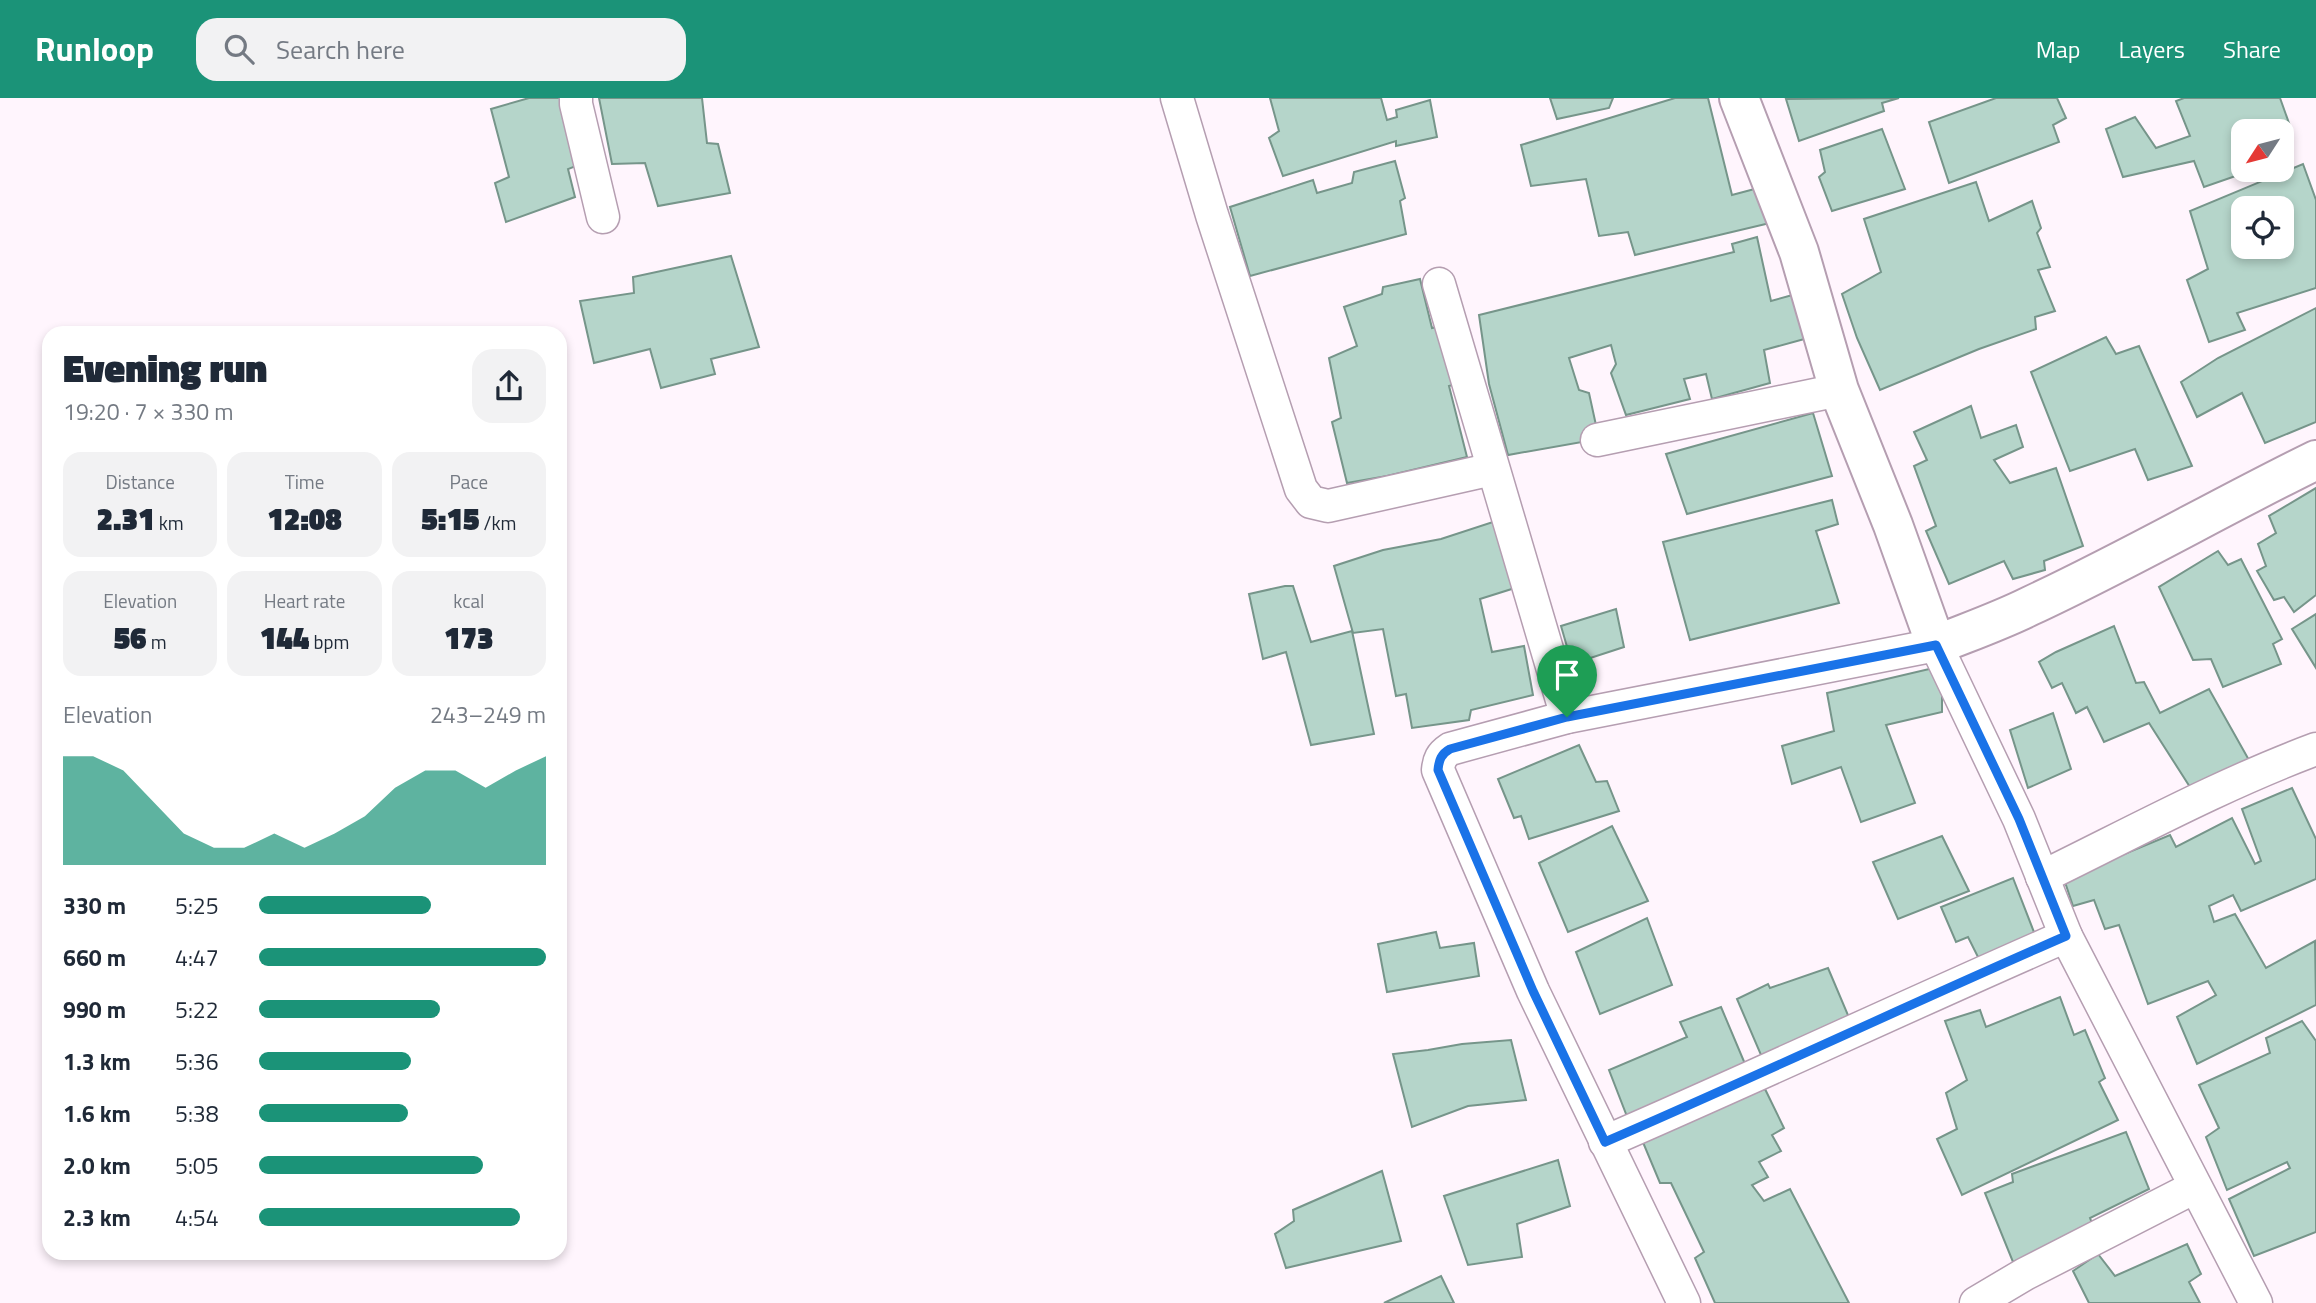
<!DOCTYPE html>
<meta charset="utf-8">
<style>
:root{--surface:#fff;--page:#f2f2f3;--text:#1f2937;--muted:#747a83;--accent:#1b9378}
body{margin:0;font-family:"Titillium Web",sans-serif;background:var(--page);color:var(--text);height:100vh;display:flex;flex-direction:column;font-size:26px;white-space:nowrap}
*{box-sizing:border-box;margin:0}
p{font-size:23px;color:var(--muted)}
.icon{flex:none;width:38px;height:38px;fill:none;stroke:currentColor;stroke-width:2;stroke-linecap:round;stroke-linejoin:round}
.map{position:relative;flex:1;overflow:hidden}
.details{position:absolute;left:42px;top:228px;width:525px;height:934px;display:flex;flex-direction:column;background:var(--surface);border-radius:21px;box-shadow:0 4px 10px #0003}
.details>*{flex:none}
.needle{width:46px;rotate:234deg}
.controls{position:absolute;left:2231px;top:21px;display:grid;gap:14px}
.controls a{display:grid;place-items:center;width:63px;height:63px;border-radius:14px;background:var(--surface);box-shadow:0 4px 10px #0003;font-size:35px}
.pin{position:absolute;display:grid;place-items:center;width:60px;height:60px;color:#fff;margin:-72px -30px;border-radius:50% 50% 50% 0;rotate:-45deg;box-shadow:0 0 7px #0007}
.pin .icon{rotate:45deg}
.round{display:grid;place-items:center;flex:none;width:74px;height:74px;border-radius:21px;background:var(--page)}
.headline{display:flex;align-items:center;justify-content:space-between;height:119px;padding:0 21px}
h1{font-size:38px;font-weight:800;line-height:52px}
.figures{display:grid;grid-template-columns:repeat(3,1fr);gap:10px;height:119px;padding:7px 21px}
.figures div{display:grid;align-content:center;border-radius:18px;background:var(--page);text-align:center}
.figures b{font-size:30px;font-weight:800}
.figures small{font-size:19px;font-weight:400}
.figures p{font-size:19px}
.chart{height:196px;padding:14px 21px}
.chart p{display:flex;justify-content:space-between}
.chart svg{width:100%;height:126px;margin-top:7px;fill:var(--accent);opacity:.7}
ul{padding:0 21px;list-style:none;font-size:23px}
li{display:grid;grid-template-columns:112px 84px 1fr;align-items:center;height:52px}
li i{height:18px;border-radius:9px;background:var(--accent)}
header{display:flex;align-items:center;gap:42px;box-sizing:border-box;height:98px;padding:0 35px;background:var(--accent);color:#fff}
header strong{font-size:33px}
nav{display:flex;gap:38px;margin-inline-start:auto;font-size:24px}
.search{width:490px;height:63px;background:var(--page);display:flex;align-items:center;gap:18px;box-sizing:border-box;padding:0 24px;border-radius:21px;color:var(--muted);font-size:26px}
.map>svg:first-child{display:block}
</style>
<header>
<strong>Runloop</strong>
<div class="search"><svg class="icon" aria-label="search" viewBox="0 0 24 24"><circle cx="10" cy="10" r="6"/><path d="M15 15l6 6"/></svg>Search here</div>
<nav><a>Map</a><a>Layers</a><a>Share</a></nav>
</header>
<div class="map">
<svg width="2316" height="1205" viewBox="0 0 2316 1205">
<rect width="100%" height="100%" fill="#fff5fd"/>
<g fill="#b5d5ca" stroke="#76958a" stroke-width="2" fill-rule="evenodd">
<polygon points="529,0 569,0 589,63 568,71 575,99 506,124 495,85 509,79 491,11"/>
<polygon points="599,0 702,0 707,45 718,46 730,95 658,108 645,65 612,66"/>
<polygon points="1270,0 1381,0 1387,22 1397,19 1396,12 1430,2 1437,39 1396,48 1396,43 1283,78 1269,40 1279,33"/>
<polygon points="1550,0 1613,0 1609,10 1557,21"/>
<polygon points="1675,0 1708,0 1732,97 1762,89 1770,125 1635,157 1628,134 1599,138 1586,81 1531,88 1521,47"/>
<polygon points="1899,0 1882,5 1884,13 1799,43 1786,1"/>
<polygon points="1996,0 2057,0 2066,20 2053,27 2059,44 1949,85 1929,24"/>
<polygon points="2184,0 2280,0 2290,28 2277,33 2244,33 2244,72 2250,73 2204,89 2194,63 2123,79 2106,31 2135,19 2156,50 2190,38 2176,3"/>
<polygon points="1882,31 1905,91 1832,113 1819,79 1825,74 1820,52"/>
<polygon points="1395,63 1405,100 1400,103 1406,136 1250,178 1230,109 1313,82 1317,95 1352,85 1354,74"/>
<path d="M2303,66L2316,102V190L2237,215L2245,232L2209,244L2187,182L2208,171L2190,113ZM2244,110H2282V149H2244Z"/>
<polygon points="1976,84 1989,123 2032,103 2041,130 2037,135 2050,169 2038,172 2055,213 2035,219 2036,231 1979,251 1880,292 1857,240 1842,196 1881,174 1864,121"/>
<polygon points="1757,139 1771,203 1796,196 1808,240 1764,252 1770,285 1712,301 1706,276 1684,281 1690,301 1626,317 1611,275 1616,266 1611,247 1569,260 1579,292 1589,295 1599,341 1508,357 1489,286 1479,217 1734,154 1732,146"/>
<polygon points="731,158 759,249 711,261 715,276 661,290 650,251 594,265 580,203 634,195 633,179"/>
<polygon points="1420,181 1432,230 1443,228 1457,286 1449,288 1467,359 1387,378 1347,385 1332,324 1341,320 1329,260 1357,248 1344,209 1382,196 1383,189"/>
<polygon points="2316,210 2316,324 2265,345 2242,295 2197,319 2181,284 2218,260"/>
<polygon points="2106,239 2116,256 2139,248 2192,368 2148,382 2135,351 2070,373 2031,274"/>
<polygon points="1971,308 1981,340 2016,327 2023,349 1994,362 2010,385 2056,370 2083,448 2044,463 2045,472 2013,481 2004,463 1949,486 1926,433 1936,428 1914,368 1927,362 1914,334"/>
<polygon points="1813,315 1832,378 1687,416 1666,356"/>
<polygon points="2316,390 2316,497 2294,514 2284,499 2274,502 2257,473 2266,468 2258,446 2276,435 2269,418"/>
<polygon points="1832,402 1838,426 1816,433 1839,505 1690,542 1663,444"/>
<polygon points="1499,422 1518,489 1480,501 1492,554 1524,548 1533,597 1471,612 1469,622 1412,630 1406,596 1396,598 1383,531 1353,535 1334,468 1383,452 1441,441"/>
<polygon points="2218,453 2228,467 2241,461 2282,541 2273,546 2281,566 2223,589 2211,561 2193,562 2159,489"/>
<polygon points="1285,488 1293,488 1311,544 1352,533 1374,636 1311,647 1286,554 1263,561 1249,496"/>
<polygon points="1616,511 1624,549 1572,566 1561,528"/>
<polygon points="2316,516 2316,570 2292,531"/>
<polygon points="2114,528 2136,585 2144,584 2160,615 2209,591 2254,671 2197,700 2149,625 2104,644 2087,609 2076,615 2062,585 2052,590 2039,564 2056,554"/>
<polygon points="1942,568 1942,614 1886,627 1915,705 1861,724 1841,669 1792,686 1782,648 1834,633 1827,595"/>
<polygon points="2053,615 2071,671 2028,690 2010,632"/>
<polygon points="1579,647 1596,684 1607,683 1619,713 1529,741 1521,718 1514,720 1498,681"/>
<polygon points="2292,690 2316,741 2316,781 2241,813 2233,797 2209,808 2214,824 2235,816 2266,870 2315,843 2316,907 2197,966 2177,919 2216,897 2208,883 2148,906 2119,827 2105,831 2094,802 2073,808 2064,781 2170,737 2176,749 2232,720 2255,766 2261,763 2242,711"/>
<polygon points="1612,728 1648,803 1568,834 1539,765"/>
<polygon points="1942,738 1969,793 1898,821 1873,764"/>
<polygon points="2013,780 2039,847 1984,871 1968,839 1956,844 1941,809"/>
<polygon points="1647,820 1672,887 1600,916 1576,854"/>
<polygon points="1436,834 1440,850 1474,845 1479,878 1387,894 1378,846"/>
<polygon points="1828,870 1853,929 1767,971 1737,901 1768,886 1770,890"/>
<polygon points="2060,899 2074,937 2085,932 2105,980 2099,984 2118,1022 1962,1097 1937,1041 1957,1031 1946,995 1967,982 1945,923 1980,912 1986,929"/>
<polygon points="1721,909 1748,973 1628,1021 1609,972 1687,939 1680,924"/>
<polygon points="2302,923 2316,943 2316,1134 2254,1158 2229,1101 2290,1070 2287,1064 2227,1092 2206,1039 2219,1030 2199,987 2270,955 2266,940"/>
<polygon points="1511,942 1526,1002 1468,1008 1412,1029 1393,956 1428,952 1462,946"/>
<polygon points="1765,991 1784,1030 1772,1037 1781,1053 1759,1064 1768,1079 1752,1087 1764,1103 1790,1091 1849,1205 1715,1205 1695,1160 1704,1154 1671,1085 1660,1085 1642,1042 1725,1005"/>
<polygon points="2126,1034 2149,1091 2090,1120 2095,1133 2013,1164 1985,1095 2013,1084 2012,1076"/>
<polygon points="1558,1062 1570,1108 1517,1126 1522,1159 1468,1167 1444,1098"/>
<polygon points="1382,1073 1401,1143 1286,1170 1275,1136 1294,1123 1293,1112"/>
<polygon points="2187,1146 2201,1176 2189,1184 2200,1205 2089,1205 2073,1173 2098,1156 2115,1178"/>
<polygon points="1441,1178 1454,1205 1384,1205"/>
</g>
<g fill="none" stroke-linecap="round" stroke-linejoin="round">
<g stroke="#b59eb1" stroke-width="35">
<g id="minor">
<polyline points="576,0 576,6 603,119"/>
<polyline points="1177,0 1212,117 1301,391 1311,404 1328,408 1493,371"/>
<polyline points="1439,186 1567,619"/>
<polyline points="1597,342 1839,292"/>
<path d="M2042,779C2132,735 2222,686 2316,651"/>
<path d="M1605,1044C1760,977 1912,905 2066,838"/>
<path d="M1684,1205L1533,893L1438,672C1439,662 1441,657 1450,651L1567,619L1936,547L2019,721L2066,838L2256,1205"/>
<polyline points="1976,1205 2025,1176 2195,1089"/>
</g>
</g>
<g stroke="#b59eb1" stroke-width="42">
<path id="tertiary" d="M1739,0L1799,154L1839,292L1893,427L1936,547C1968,534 2000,523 2030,508C2127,463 2220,409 2316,362"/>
</g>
<use href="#minor" stroke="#fff" stroke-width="32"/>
<use href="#tertiary" stroke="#fff" stroke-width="38"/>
</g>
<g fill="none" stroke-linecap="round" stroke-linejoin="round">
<g stroke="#fff" stroke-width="14">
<path id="route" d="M1936,547L2019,721L2066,838C1912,905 1760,977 1605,1044L1533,893L1438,672C1439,662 1441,656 1450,651L1567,619Z"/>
</g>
<use href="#route" stroke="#1a73e8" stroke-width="9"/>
</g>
</svg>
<div class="controls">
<a><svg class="needle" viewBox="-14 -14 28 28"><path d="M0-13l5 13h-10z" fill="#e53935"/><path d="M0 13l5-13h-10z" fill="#747a83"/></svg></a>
<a><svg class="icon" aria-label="locate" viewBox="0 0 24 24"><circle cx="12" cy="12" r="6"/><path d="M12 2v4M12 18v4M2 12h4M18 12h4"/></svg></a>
</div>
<div class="pin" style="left:1567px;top:619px;background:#1e9e55"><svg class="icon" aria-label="arrive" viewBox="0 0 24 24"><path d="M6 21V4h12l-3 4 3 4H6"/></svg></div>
<section class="details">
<div class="headline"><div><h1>Evening run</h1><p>19:20 · 7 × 330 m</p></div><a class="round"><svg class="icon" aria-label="share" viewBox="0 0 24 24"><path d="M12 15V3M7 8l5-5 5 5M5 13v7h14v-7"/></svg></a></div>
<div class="figures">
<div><p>Distance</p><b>2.31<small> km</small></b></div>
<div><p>Time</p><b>12:08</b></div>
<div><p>Pace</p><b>5:15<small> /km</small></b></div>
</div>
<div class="figures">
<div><p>Elevation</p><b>56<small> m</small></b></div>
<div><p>Heart rate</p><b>144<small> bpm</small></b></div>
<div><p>kcal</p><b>173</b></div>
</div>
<div class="chart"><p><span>Elevation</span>243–249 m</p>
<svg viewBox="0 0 160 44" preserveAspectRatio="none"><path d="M0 44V6L10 6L20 11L30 22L40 33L50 38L60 38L70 33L80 38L90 33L100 27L110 17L120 11L130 11L140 17L150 11L160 6V44z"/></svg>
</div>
<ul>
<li><b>330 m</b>5:25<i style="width:60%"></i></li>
<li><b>660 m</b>4:47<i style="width:100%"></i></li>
<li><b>990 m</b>5:22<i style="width:63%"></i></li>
<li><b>1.3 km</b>5:36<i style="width:53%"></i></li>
<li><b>1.6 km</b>5:38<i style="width:52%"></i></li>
<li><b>2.0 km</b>5:05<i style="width:78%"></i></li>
<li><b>2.3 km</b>4:54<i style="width:91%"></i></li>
</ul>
</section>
</div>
